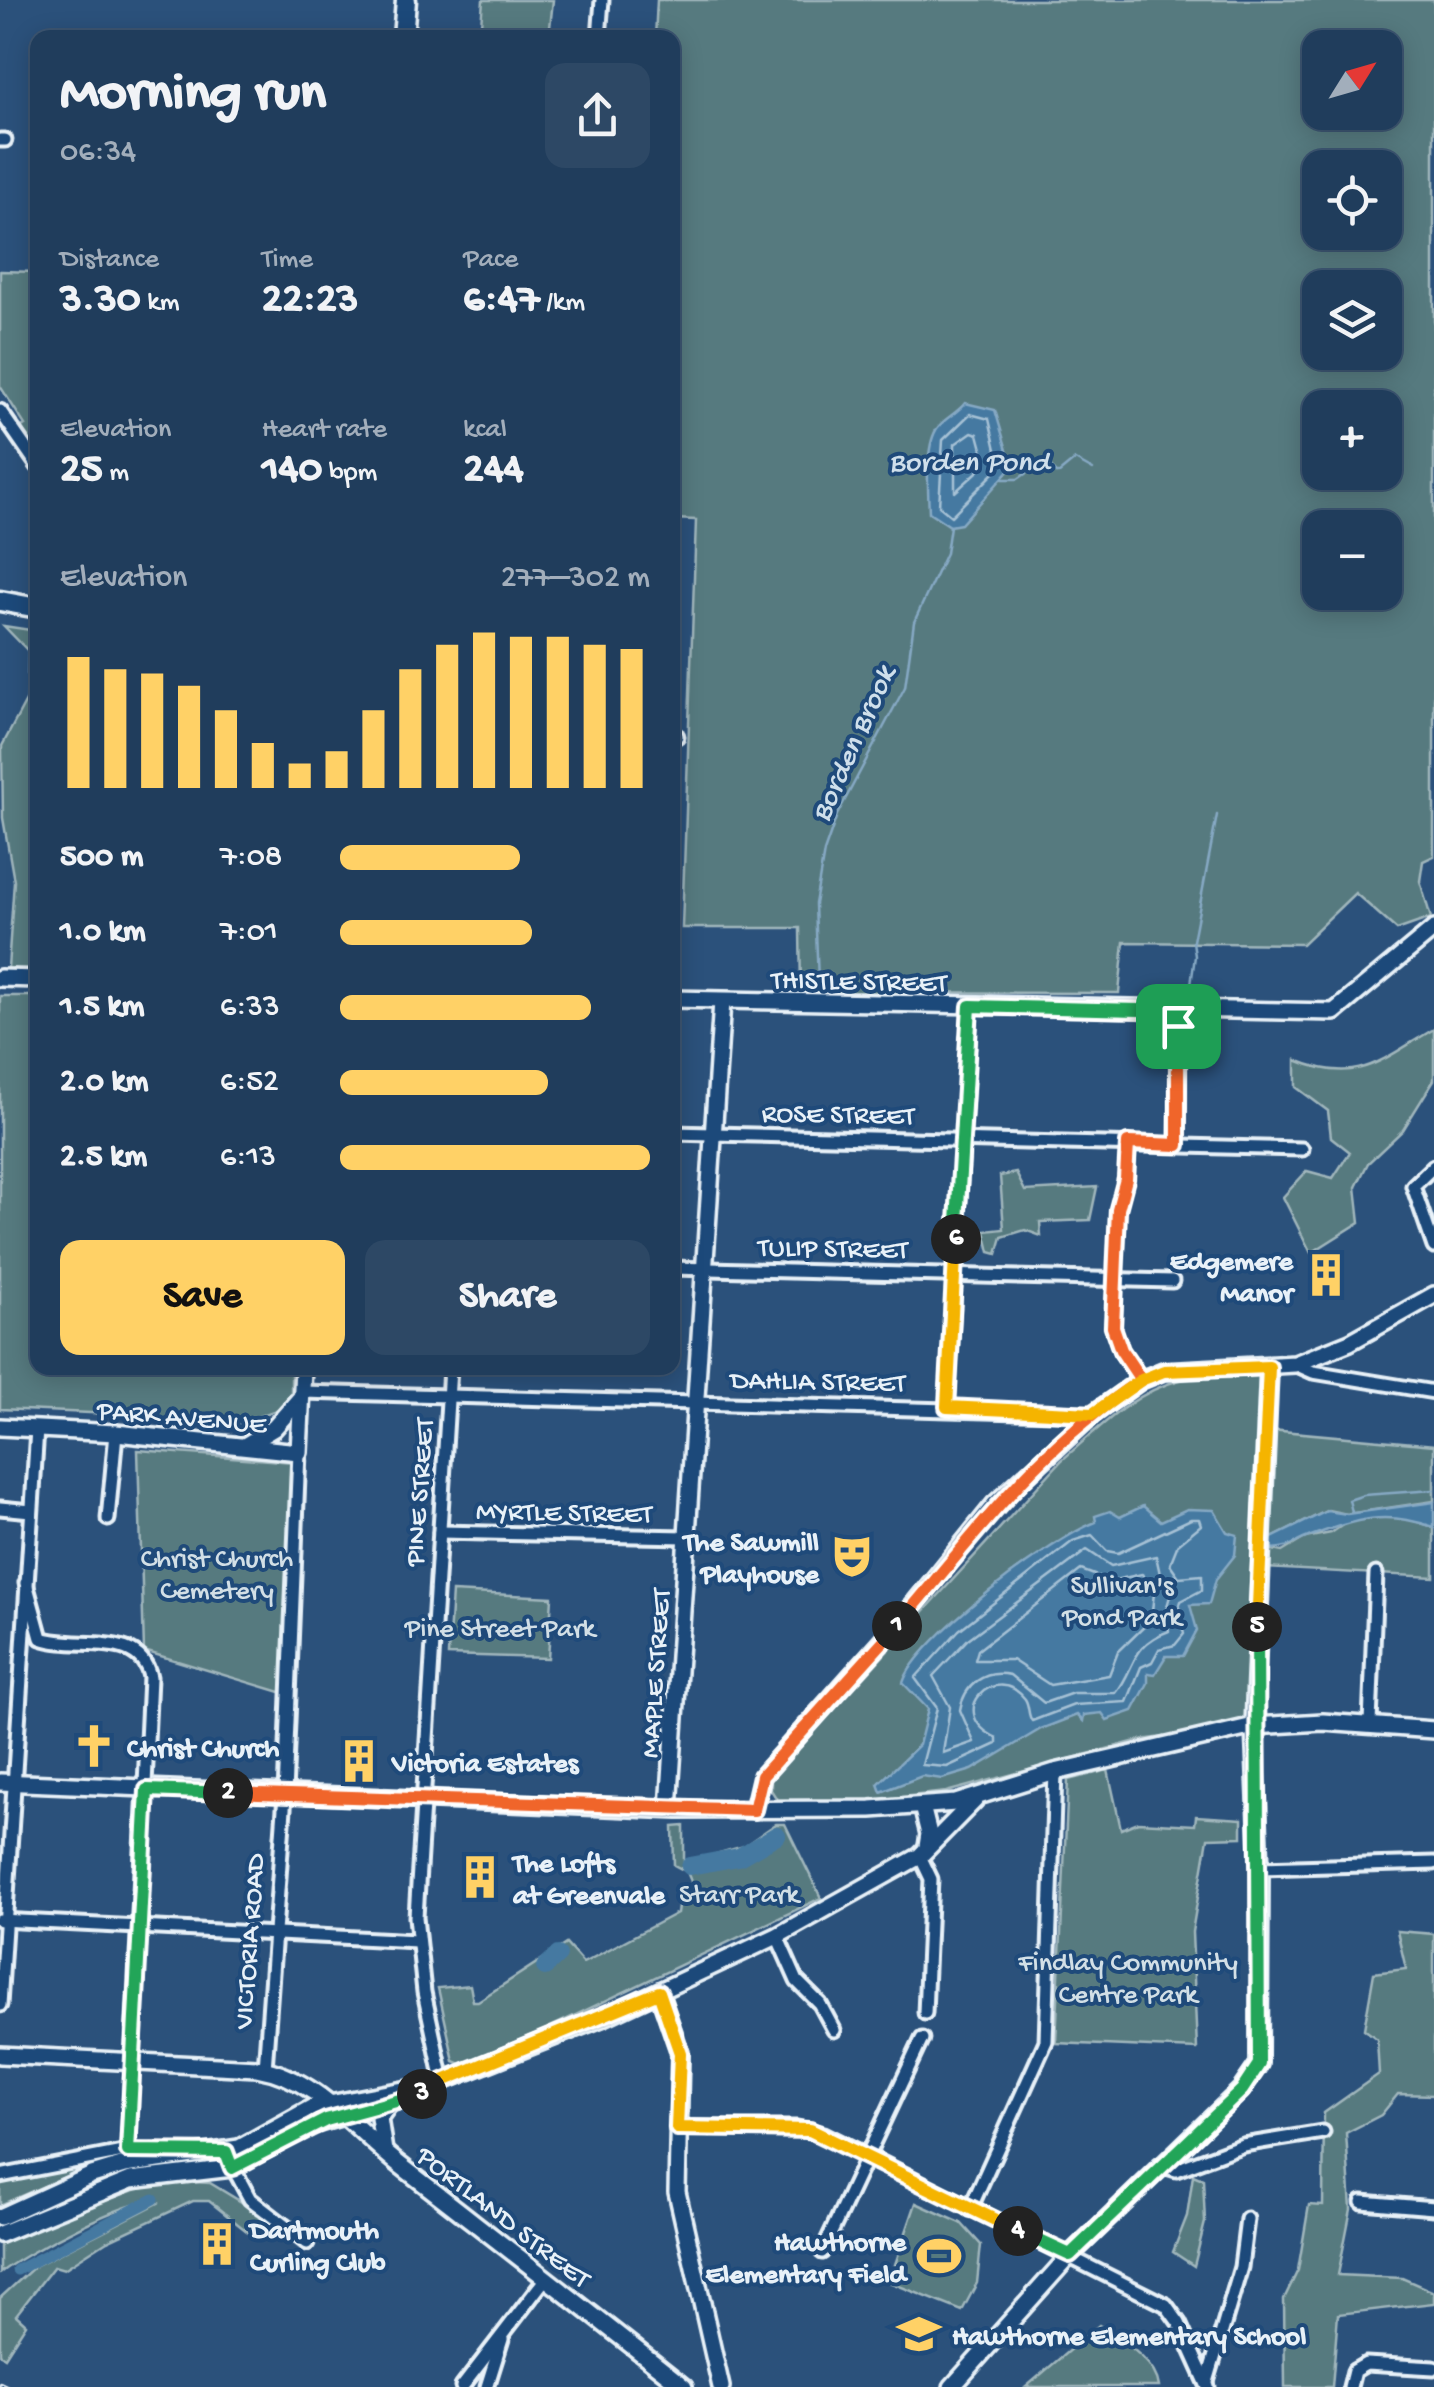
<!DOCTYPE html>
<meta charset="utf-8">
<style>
:root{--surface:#203d5c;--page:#2d4865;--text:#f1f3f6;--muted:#a2aebb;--line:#3d5672;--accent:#ffd166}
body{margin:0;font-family:"Gochi Hand",sans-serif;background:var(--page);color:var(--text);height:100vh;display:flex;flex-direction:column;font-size:38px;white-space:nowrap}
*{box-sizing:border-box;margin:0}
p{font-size:32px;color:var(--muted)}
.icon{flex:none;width:55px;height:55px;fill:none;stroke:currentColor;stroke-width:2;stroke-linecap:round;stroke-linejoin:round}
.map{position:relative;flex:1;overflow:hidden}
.side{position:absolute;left:30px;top:30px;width:650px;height:1345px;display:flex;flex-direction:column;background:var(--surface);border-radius:20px;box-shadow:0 5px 25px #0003,0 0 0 2px var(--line)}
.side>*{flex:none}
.needle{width:65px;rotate:53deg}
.buttons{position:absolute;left:1302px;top:30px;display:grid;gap:20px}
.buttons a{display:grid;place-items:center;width:100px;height:100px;border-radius:20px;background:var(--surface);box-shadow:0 5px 25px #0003,0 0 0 2px var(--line);font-size:50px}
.pin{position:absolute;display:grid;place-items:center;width:85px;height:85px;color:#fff;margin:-42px;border-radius:20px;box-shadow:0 5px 15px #0006}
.km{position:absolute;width:50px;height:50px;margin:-25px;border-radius:50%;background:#222;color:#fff;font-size:28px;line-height:50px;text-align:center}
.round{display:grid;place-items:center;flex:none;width:105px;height:105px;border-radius:20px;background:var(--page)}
.headline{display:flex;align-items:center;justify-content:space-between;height:170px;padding:0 30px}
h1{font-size:55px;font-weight:700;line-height:75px}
.figures{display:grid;grid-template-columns:repeat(3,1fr);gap:15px;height:170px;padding:10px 30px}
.figures div{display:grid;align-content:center}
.figures b{font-size:42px;font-weight:700}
.figures small{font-size:28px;font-weight:400}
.figures p{font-size:28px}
.chart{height:280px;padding:20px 30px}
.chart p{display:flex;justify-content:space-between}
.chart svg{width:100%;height:180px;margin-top:10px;stroke:var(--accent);stroke-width:6}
.action{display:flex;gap:20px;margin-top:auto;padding:20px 30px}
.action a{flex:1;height:115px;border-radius:20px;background:var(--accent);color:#111;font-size:40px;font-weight:700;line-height:115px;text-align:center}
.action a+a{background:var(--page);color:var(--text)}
ul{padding:0 30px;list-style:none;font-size:32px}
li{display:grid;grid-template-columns:160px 120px 1fr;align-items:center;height:75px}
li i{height:25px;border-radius:12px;background:var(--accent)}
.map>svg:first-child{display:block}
</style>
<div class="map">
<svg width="1434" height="2387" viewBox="0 0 1434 2387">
<rect width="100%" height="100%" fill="#2b517b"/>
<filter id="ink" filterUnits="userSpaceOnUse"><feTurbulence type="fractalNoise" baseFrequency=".01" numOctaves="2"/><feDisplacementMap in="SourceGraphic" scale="20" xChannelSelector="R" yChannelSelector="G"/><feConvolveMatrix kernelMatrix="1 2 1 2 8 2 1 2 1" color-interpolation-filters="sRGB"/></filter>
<g filter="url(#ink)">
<g fill="#577a7f" stroke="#a0b6bc" stroke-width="2.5" fill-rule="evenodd">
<polygon points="483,0 553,0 549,37 480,37"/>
<path d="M657,0H1434V856L1423,861L1420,881L1431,918L1397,930L1355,893L1302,944L1124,942L1119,993L801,992L800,928H682L696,520L673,519L672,38H655ZM1320,48H1385V112H1320ZM1320,168H1385V232H1320ZM1320,288H1385V352H1320ZM1320,408H1385V472H1320ZM1320,528H1385V592H1320Z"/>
<polygon points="0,271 37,272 37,478 10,434 25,425 0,386"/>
<polygon points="4,626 37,631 37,969 8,968 14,881 3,818 2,746 27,699 28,651"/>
<polygon points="0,996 37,996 38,1368 291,1368 291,1394 279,1409 229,1427 113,1414 0,1409"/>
<path d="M1434,1029V1080L1403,1130L1368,1163L1356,1187L1360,1222L1311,1253L1283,1197L1307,1171L1333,1178L1350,1152L1331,1137L1328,1111L1296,1087V1060C1358,1086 1381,1060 1434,1029Z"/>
<polygon points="1016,1173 1025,1191 1097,1187 1090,1220 1040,1222 1041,1236 1025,1230 1002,1237 997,1254 990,1252 985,1231 1004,1229 1000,1176"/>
<path d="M1275,1368L1271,1430L1434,1445V1501L1347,1514L1328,1510L1268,1540V1549L1282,1552L1305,1538L1331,1533L1350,1520L1395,1515L1434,1527V1577L1265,1568L1255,1726L1140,1740L946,1792L875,1800L778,1801L771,1790V1779L1062,1460C1097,1430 1133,1392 1180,1380C1209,1372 1245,1372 1275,1368Z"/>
<polygon points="138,1450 295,1462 287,1694 144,1651"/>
<polygon points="452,1592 552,1597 548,1658 448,1655"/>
<polygon points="1108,1770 1121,1829 1138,1822 1195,1825 1196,1816 1242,1819 1242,1837 1208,1838 1192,1932 1197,2049 1056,2043 1068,1780"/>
<polygon points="776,1824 785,1824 821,1898 511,2046 461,2064 454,2061 438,1988 470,1985 473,2001 478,2001 566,1944 583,1963 677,1913 680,1892 693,1886 687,1872 674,1865 673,1827 684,1826 684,1863 744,1846"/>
<polygon points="1397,1931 1434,1934 1434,2095 1398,2094 1381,2115 1346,2133 1351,2209 1338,2275 1402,2278 1434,2292 1434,2303 1338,2314 1332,2387 1285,2387 1284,2299 1298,2270 1309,2205 1323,2206 1324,2113 1379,2074 1377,2039 1364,2029 1374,1973 1406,1969"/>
<polygon points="87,2163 77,2172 0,2205 0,2182"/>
<polygon points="1193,2175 1203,2179 1205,2222 1194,2266 1173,2252 1187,2216"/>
<path d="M178,2181L210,2183L304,2240L253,2236L209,2201H193L107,2241L64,2269L54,2266L16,2315L26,2324L5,2357L0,2354V2298L35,2266L158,2203C135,2193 20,2256 0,2273V2240L134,2190Z"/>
<polygon points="916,2203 961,2223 981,2245 977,2283 962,2311 889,2282"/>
<path d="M1099,2325C1120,2340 1156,2360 1159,2387H1026Z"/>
</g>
<g fill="#4479a1" stroke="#86a9c4" stroke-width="2.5">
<path d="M965,403L995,410L1012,467L961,524L950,526L929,512C928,490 925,449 936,430C942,419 958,413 965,403Z"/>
<path d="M1434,1502V1527C1384,1510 1358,1519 1311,1536C1290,1544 1289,1549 1268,1549V1540L1327,1511L1347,1514Z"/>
<path d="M1143,1506L1161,1521L1187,1509L1214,1510L1227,1532L1237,1535L1235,1555L1216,1579L1209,1604L1190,1605L1197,1630L1183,1656H1166L1155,1674L1148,1673V1683L1133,1711L1107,1720L1102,1713L1084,1715L1083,1721L1077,1715L1041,1729L972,1770L942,1779L922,1776L881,1792L878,1784L919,1745L928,1709L903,1683C916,1639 1053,1538 1096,1522L1095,1516L1110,1511L1120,1517Z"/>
</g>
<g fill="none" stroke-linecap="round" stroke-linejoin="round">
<g stroke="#a6c1d5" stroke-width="2.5">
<polygon points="970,414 989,419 1000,467 951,516 939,506 943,440"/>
<polygon points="972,432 978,434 986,464 955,492 955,444"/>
<path d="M1191,1519H1199L1201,1525L1178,1544L1170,1564L1179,1577L1202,1575V1590L1181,1601L1178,1612L1184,1634L1175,1645L1159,1649L1152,1662L1141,1667L1127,1702L1074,1705L1032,1721C1027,1714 1030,1707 1025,1699C996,1661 943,1713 997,1738V1744L947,1767L922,1765L937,1708L915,1678L959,1630L1073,1541L1092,1535L1107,1551L1118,1553Z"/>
<path d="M1087,1550L1111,1566L1156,1556L1160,1574L1172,1589L1166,1610L1169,1631C1130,1645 1136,1668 1116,1693H1073L1044,1703L1010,1675C985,1669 964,1685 960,1710L974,1742L943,1753L950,1707L933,1676L968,1639Z"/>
<polygon points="1081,1570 1110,1581 1142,1574 1154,1593 1151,1620 1118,1652 1109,1675 1050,1685 1012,1660 975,1660 978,1650"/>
</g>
<g stroke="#86a9c4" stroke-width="2.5">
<polyline points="1003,479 1018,479 1044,461 1058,474 1075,460 1093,470"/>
<polyline points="818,982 815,904 824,852 837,815 905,687 914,622 946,553 950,526"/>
<polyline points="1189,999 1195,956 1193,941 1217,815"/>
<polyline points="1352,1512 1349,1500 1364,1495 1434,1490"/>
</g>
<polyline stroke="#4479a1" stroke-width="11" points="17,2270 154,2199"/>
<g stroke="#4479a1" stroke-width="18">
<polyline points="690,1866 739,1857 777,1835"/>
<polyline points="545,1967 558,1955"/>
</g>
<g stroke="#e8f1f8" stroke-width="19">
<g id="street">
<polyline points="599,38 602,0"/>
<polyline points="0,140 5,140"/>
<polyline points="0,411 38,466"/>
<polyline points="672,736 677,736"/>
<polyline points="672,1133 1302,1149"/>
<polyline points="1128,1143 1126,1179 1118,1209 1113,1327 1121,1351 1141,1380"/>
<polyline points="1177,1145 1179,1011"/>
<polyline points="1434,1166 1413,1186 1434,1247"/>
<polyline points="672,1268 1172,1281"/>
<polyline points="1295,1364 1313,1372 1434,1392"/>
<polyline points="302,1392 1093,1414"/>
<polyline points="947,1407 970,1006"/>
<polyline points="0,1508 31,1511"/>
<polyline points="108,1519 116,1433"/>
<polyline points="440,1532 687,1537"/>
<path d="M26,1583L41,1638C77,1651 140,1629 150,1677L128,2151"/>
<polyline points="1370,1723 1376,1574"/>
<polyline points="920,1856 931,1879 925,2013"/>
<polyline points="1260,1868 1434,1863"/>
<polyline points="0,1920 417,1941"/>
<polyline points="777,1936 797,1981 820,2004 834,2030"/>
<polyline points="0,2005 37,1429"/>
<polyline points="265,2069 285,1795 299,1452"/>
<polyline points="443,2081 424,1992 416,1917 450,1368"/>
<polyline points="677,2128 797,2128 824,2134 1166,2305 1179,2323 1208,2387"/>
<polyline points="229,2160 250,2199 307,2243"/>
<polyline points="1160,2165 1176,2170 1243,2145 1323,2132"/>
<polyline points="0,2176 128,2151 168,2154"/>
<polyline points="1362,2202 1434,2208"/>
<polyline points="970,2209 1046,2041 1055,1772"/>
<polyline points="822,2252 922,2039"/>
<polyline points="1207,2382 1241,2267 1247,2219"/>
<polyline points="462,2387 546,2278"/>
<polyline points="487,2387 502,2339"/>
<polyline points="1350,2387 1354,2371 1366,2364 1434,2368"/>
</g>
</g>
<g stroke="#e8f1f8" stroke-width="22">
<g id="secondary">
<polyline points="0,978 38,979"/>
<polyline points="672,999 1334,1012 1434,929"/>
<polyline points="0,1427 116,1433 299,1452 303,1368"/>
<polyline points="246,1445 274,1428 301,1397"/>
<polyline points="0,1782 678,1810 871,1809 956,1803 1055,1772 1254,1726 1323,1722 1434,1730"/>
<polyline points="922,1806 929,1834 927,1847"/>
<polyline points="669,1809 722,1001"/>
<polyline points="754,1810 762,1776 902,1619 995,1504 1093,1414 1141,1380 1163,1371 1295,1364 1350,1342 1434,1295"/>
<polyline points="659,1992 680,2053 677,2192 721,2387"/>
<path d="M0,2055L257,2068C317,2078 354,2129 400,2165C495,2239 590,2312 684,2387"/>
<polyline points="384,2151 379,2118 389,2104"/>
<polyline points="0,2217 92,2175 125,2165 239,2148 313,2107 435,2084"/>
<polyline points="0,2234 131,2180 232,2168 309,2126 422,2094 443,2081 604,2017 777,1936 920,1856 975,1800"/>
<polyline points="952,2387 1070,2255 1241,2090 1259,2064 1260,1868 1254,1726 1269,1367"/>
</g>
</g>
<g stroke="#e8f1f8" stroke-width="25">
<g id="primary">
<polyline points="403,38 406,0"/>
<polyline points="0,601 38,608"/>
</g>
</g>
<use href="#street" stroke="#1f4a7a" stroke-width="11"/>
<use href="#secondary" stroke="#1f4a7a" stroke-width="15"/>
<use href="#primary" stroke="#1f4a7a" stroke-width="18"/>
<g stroke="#e8f1f8" stroke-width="6">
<polyline id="rail" points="0,2384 6,2387"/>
</g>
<use href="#rail" stroke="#1f4a7a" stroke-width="2.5" stroke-dasharray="8" stroke-linecap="butt"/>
</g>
</g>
<g fill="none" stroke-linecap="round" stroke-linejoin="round" filter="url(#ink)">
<g stroke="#fff" stroke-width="20">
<path id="split-1" d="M897,1626C978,1532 1033,1451 1141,1380L1121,1350L1113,1327L1118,1209L1126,1179L1128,1143L1178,1145V1026"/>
</g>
<g stroke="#fff" stroke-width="20">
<polyline id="split-2" points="228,1793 754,1810 762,1776 897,1626"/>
</g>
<g stroke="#fff" stroke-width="20">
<polyline id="split-3" points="228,1793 147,1790 128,2151 226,2152 232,2168 326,2120 422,2094"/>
</g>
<g stroke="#fff" stroke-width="20">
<polyline id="split-4" points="422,2094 443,2081 659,1992 680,2053 677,2128 810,2130 1018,2231"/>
</g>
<g stroke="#fff" stroke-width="20">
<polyline id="split-5" points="1018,2231 1070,2255 1242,2090 1259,2064 1257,1627"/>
</g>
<g stroke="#fff" stroke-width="20">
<polyline id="split-6" points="956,1239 947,1407 1093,1414 1141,1380 1164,1371 1269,1367 1257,1627"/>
</g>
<g stroke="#fff" stroke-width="20">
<polyline id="split-7" points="956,1239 970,1006 1179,1011 1178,1026"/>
</g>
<use href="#split-1" stroke="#f0652b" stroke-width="12"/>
<use href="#split-2" stroke="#f0652b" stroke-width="12"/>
<use href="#split-3" stroke="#22a559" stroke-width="12"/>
<use href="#split-4" stroke="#f5b400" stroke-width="12"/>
<use href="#split-5" stroke="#22a559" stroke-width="12"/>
<use href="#split-6" stroke="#f5b400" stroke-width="12"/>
<use href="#split-7" stroke="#22a559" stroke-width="12"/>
</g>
<defs>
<g id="building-bare" transform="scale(3.45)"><path d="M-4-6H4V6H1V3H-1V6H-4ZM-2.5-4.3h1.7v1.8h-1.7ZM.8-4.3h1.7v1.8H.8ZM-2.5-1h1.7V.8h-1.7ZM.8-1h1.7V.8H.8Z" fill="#ffd166" stroke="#1f4a7a" stroke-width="2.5" paint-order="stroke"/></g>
<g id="theatre-bare" transform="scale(3.45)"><path d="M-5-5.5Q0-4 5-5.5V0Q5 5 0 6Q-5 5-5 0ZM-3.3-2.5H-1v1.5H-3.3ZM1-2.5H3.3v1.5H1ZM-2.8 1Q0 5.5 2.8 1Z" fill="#ffd166" stroke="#1f4a7a" stroke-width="2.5" paint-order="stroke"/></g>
<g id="church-bare" transform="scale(3.45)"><path d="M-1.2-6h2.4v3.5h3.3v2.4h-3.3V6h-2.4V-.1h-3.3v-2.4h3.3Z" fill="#ffd166" stroke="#1f4a7a" stroke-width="2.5" paint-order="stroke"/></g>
<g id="stadium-bare" transform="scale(3.45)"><path d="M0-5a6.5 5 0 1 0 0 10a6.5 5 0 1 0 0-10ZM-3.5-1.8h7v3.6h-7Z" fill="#ffd166" stroke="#1f4a7a" stroke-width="2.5" paint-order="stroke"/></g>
<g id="school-bare" transform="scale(3.45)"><path d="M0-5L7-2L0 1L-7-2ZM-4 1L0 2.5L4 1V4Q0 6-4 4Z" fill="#ffd166" stroke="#1f4a7a" stroke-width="2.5" paint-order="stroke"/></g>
</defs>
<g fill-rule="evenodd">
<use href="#building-bare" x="1326" y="1275"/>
<use href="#theatre-bare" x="852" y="1556"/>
<use href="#church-bare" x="94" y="1746"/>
<use href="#building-bare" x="359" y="1761"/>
<use href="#building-bare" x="480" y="1877"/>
<use href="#building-bare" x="217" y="2244"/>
<use href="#stadium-bare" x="939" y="2256"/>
<use href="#school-bare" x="919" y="2334"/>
</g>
<g text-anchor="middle" stroke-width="8" stroke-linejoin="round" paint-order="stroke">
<g font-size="28" fill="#e8f1f8" stroke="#1f4a7a">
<text transform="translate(859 979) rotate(1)" y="10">THISTLE STREET</text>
<text transform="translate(838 1112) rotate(1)" y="10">ROSE STREET</text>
<text transform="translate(833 1246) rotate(1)" y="10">TULIP STREET</text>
<text transform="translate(818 1379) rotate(1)" y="10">DAHLIA STREET</text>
<text transform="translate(182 1415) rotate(5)" y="10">PARK AVENUE</text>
<text transform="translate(417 1492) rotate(-86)" y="10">PINE STREET</text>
<text transform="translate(564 1510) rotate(1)" y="10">MYRTLE STREET</text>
<text transform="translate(653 1673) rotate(-86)" y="10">MAPLE STREET</text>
<text transform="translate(247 1941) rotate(-86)" y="10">VICTORIA ROAD</text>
<text transform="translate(505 2215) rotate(38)" y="10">PORTLAND STREET</text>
</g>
<g font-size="28" font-weight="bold" fill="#e8f1f8" stroke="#1f4a7a" text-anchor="start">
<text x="1293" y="1269" text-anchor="end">Edgemere<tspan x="1293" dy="32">Manor</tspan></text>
<text x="819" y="1550" text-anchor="end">The Sawmill<tspan x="819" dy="32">Playhouse</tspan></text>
<text x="127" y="1756">Christ Church</text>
<text x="392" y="1771">Victoria Estates</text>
<text x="513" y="1871">The Lofts<tspan x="513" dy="32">at Greenvale</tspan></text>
<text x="250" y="2238">Dartmouth<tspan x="250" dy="32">Curling Club</tspan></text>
<text x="906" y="2250" text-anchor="end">Hawthorne<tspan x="906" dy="32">Elementary Field</tspan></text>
<text x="952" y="2344">Hawthorne Elementary School</text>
</g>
<g font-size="28" fill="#d2dfe6" stroke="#1f4a7a">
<text x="217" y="1566">Christ Church<tspan x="217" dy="32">Cemetery</tspan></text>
<text x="1122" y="1593">Sullivan's<tspan x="1122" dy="32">Pond Park</tspan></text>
<text x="500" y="1636">Pine Street Park</text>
<text x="739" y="1902">Starr Park</text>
<text x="1128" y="1970">Findlay Community<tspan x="1128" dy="32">Centre Park</tspan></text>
</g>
<g font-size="30" font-style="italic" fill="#cfdfeb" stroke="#1f4a7a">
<text x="969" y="470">Borden Pond</text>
<text transform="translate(851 743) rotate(-66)" y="10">Borden Brook</text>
</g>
</g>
</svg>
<div class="buttons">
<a><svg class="needle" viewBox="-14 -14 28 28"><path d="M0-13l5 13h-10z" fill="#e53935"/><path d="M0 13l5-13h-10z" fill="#a2aebb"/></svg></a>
<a><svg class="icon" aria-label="locate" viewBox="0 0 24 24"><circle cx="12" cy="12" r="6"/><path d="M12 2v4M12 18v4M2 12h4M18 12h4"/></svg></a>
<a><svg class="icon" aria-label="layers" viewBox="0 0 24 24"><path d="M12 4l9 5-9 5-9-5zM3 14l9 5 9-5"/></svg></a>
<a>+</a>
<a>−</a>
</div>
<div class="pin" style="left:1178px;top:1026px;background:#1e9e55"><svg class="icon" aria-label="arrive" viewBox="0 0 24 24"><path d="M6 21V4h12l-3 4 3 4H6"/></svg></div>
<b class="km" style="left:897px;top:1626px">1</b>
<b class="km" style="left:228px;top:1793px">2</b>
<b class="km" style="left:422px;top:2094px">3</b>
<b class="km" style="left:1018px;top:2231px">4</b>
<b class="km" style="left:1257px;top:1627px">5</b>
<b class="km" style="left:956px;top:1239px">6</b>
<section class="side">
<div class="headline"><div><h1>Morning run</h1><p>06:34</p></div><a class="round"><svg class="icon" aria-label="share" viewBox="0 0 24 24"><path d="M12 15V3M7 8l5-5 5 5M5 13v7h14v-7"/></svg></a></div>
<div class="figures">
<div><p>Distance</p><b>3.30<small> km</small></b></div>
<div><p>Time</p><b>22:23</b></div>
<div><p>Pace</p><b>6:47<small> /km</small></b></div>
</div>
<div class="figures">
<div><p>Elevation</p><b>25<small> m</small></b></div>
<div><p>Heart rate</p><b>140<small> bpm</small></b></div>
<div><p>kcal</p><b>244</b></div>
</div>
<div class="chart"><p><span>Elevation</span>277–302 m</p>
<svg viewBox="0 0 160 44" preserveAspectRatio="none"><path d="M5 44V12M15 44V15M25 44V16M35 44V19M45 44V25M55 44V33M65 44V38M75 44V35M85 44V25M95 44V15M105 44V9M115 44V6M125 44V7M135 44V7M145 44V9M155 44V10"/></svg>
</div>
<ul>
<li><b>500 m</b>7:08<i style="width:58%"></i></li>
<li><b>1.0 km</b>7:01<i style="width:62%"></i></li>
<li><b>1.5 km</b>6:33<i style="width:81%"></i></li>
<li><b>2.0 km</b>6:52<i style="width:67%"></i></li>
<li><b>2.5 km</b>6:13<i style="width:100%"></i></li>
</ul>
<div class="action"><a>Save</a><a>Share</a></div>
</section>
</div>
